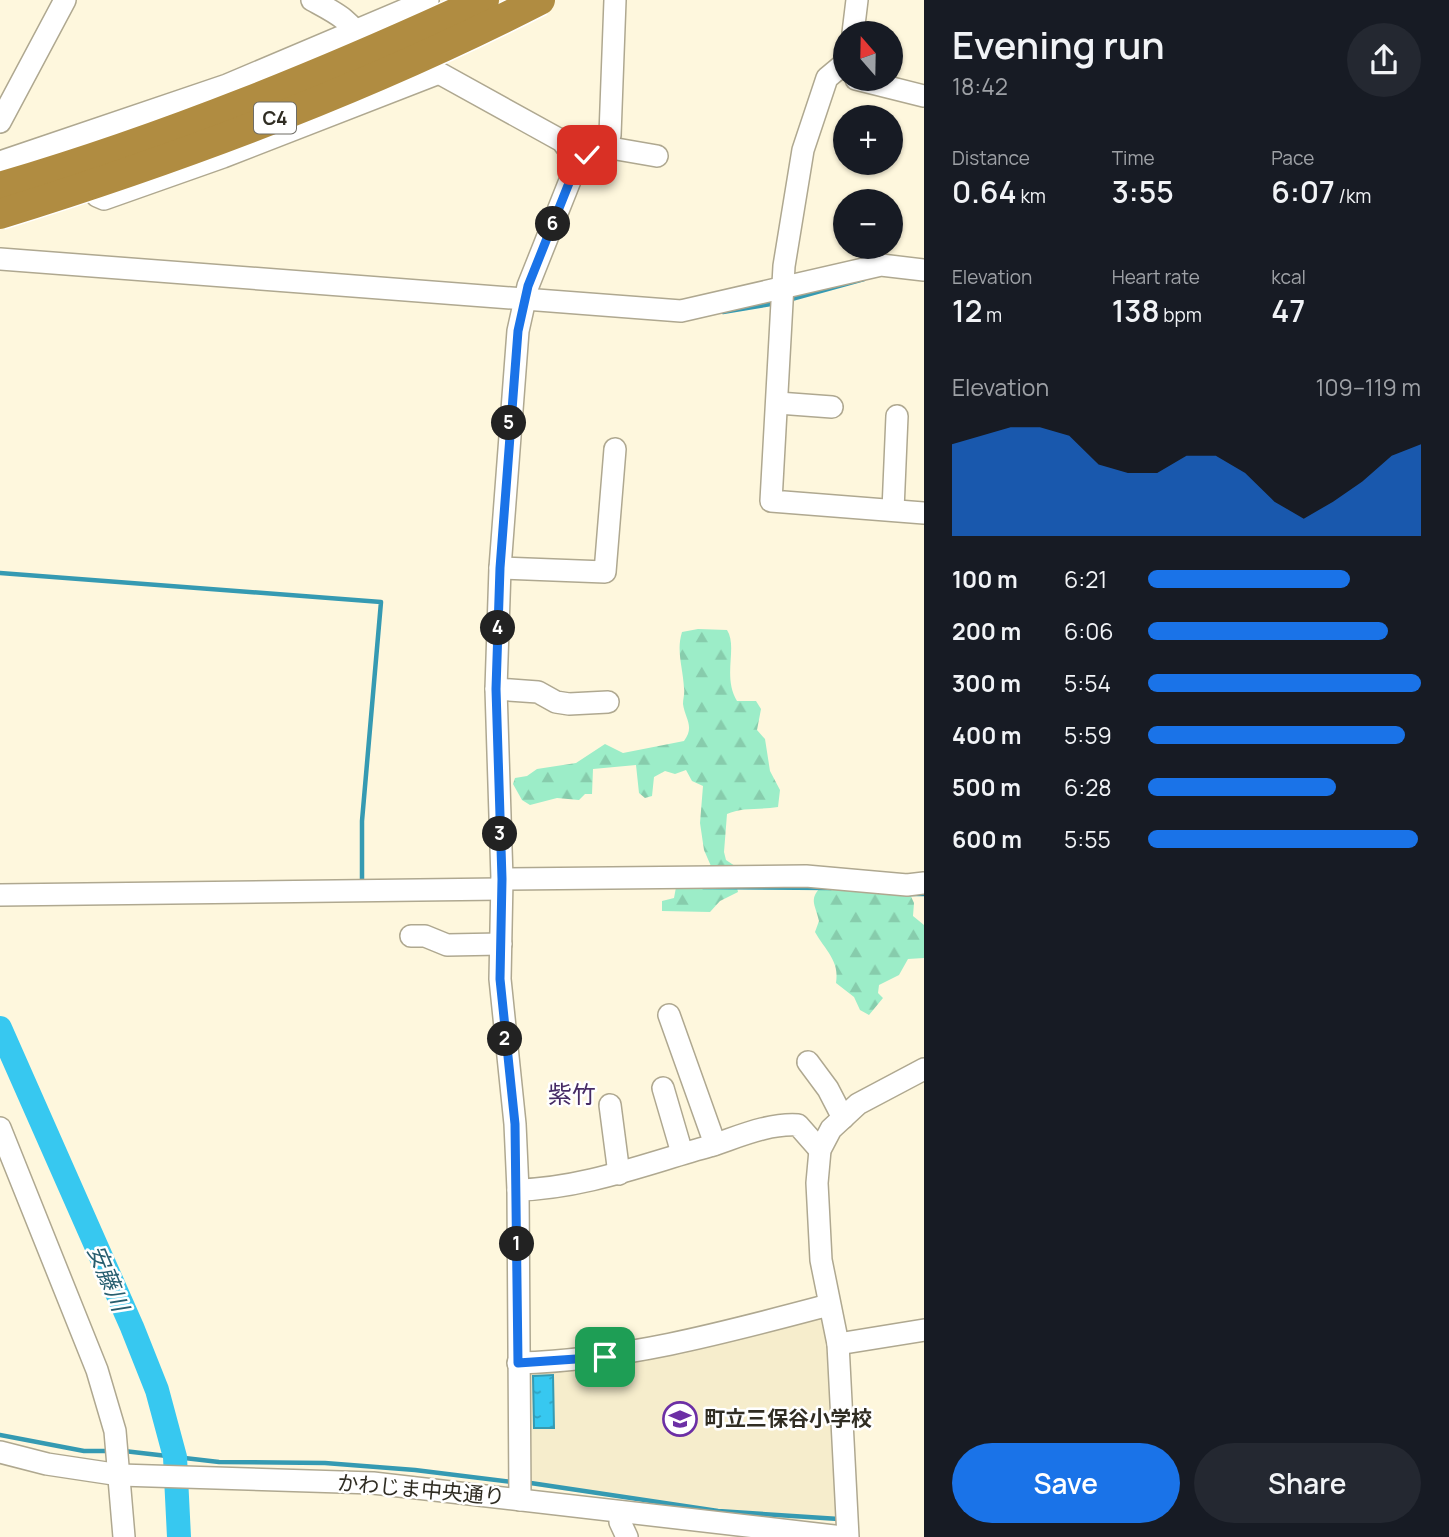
<!DOCTYPE html>
<meta charset="utf-8">
<style>
:root{--surface:#171b24;--page:#242831;--text:#f1f3f6;--muted:#9ea1a6;--accent:#1a73e8}
body{margin:0;font-family:Manrope,"Noto Sans JP",sans-serif;background:var(--page);color:var(--text);height:100vh;display:flex;flex-direction:column;font-size:26px;white-space:nowrap}
*{box-sizing:border-box;margin:0}
p{font-size:23px;color:var(--muted)}
.icon{flex:none;width:38px;height:38px;fill:none;stroke:currentColor;stroke-width:2;stroke-linecap:round;stroke-linejoin:round}
.map{position:relative;flex:1;overflow:hidden}
.side{display:flex;flex-direction:column;background:var(--surface);width:525px}
.side>*{flex:none}
.needle{width:46px;rotate:340deg}
.fabs{position:absolute;left:833px;top:21px;display:grid;gap:14px}
.fabs a{display:grid;place-items:center;width:70px;height:70px;border-radius:50%;background:var(--surface);box-shadow:0 2px 5px #0004;font-size:35px}
.pin{position:absolute;display:grid;place-items:center;width:60px;height:60px;color:#fff;margin:-30px;border-radius:14px;box-shadow:0 4px 10px #0006}
.km{position:absolute;width:35px;height:35px;margin:-18px;border-radius:50%;background:#222;color:#fff;font-size:19px;line-height:35px;text-align:center}
.round{display:grid;place-items:center;flex:none;width:74px;height:74px;border-radius:37px;background:var(--page)}
.summary{display:flex;align-items:center;justify-content:space-between;height:119px;padding:0 28px}
h1{font-size:38px;font-weight:600;line-height:52px}
.figures{display:grid;grid-template-columns:repeat(3,1fr);gap:10px;height:119px;padding:7px 28px}
.figures div{display:grid;align-content:center}
.figures b{font-size:30px;font-weight:600}
.figures small{font-size:19px;font-weight:400}
.figures p{font-size:19px}
.chart{height:196px;padding:14px 28px}
.chart p{display:flex;justify-content:space-between}
.chart svg{width:100%;height:126px;margin-top:7px;fill:var(--accent);opacity:.7}
.primary-button{display:flex;gap:14px;margin-top:auto;padding:14px 28px}
.primary-button a{flex:1;height:80px;border-radius:42px;background:var(--accent);color:#fff;font-size:28px;font-weight:600;line-height:80px;text-align:center}
.primary-button a+a{background:var(--page);color:var(--text)}
ul{padding:0 28px;list-style:none;font-size:23px}
li{display:grid;grid-template-columns:112px 84px 1fr;align-items:center;height:52px}
li i{height:18px;border-radius:9px;background:var(--accent)}
main{display:flex;flex:1;min-height:0}
.map>svg:first-child{display:block}
</style>
<main>
<div class="map">
<svg width="924" height="1537" viewBox="0 0 924 1537">
<defs>
<pattern id="forest-firs" width="22" height="20" patternUnits="userSpaceOnUse" patternTransform="scale(1.75)"><rect width="22" height="20" fill="#9cedc8"/><path d="M5 1l3.5 6h-7zM16 11l3.5 6h-7z" fill="#87ccac"/></pattern>
<pattern id="water-ripples" width="26" height="14" patternUnits="userSpaceOnUse" patternTransform="scale(1.75)"><rect width="26" height="14" fill="#37c8f0"/><path d="M2 4q2-2 4 0t4 0M15 11q2-2 4 0t4 0" fill="none" stroke="#2fa3c2"/></pattern>
</defs>
<rect width="100%" height="100%" fill="#fef7dd"/>
<polygon fill="#f6edcc" points="819,1317 825,1319 841,1521 763,1518 527,1485 528,1370"/>
<g fill="url(#forest-firs)">
<path d="M698,629L727,630C738,647 722,676 737,701H756L761,709L757,730L765,739L770,771L780,790L778,807C761,810 741,807 727,814L724,852L726,860L735,866L733,871L738,892L720,901L710,912L662,911V901L674,898L677,882L717,880L704,850L700,823L703,786L692,781L686,770L675,774L665,771L654,777L652,796L645,798L639,793L636,765L593,769L592,794H585L579,800L557,798L530,805L522,800L513,784L515,778L527,776L537,769L576,763L605,744L623,753L684,741C695,726 685,719 683,704C683,699 685,693 684,688C683,668 676,651 682,632Z"/>
<path d="M823,885H846L878,894L887,889L908,890L914,903L913,916L924,925V958L908,959L899,975L879,985L878,993L883,998L869,1015L860,1010L854,997L836,983C840,961 825,950 815,932L819,921C815,903 808,899 823,885Z"/>
</g>
<polygon fill="url(#water-ripples)" stroke="#359ab2" stroke-width="2" points="553,1375 554,1428 534,1428 533,1376"/>
<g fill="none" stroke-linecap="round" stroke-linejoin="round">
<g stroke="#359ab2" stroke-width="4.5">
<polyline points="788,300 864,279"/>
<polyline points="723,312 777,303"/>
<polyline points="0,573 381,602 362,821 362,883"/>
<polyline points="703,887 831,888"/>
<polyline points="910,894 924,894"/>
<polyline points="0,1435 84,1451 111,1451"/>
<polyline points="124,1451 219,1462 325,1463 415,1470 512,1482"/>
<polyline points="524,1482 718,1511 839,1519"/>
</g>
<polyline stroke="#37c8f0" stroke-width="24" points="0,1028 132,1327 157,1390 175,1457 179,1537"/>
<g stroke="#afa890" stroke-width="24">
<g id="minor">
<path d="M312,0C334,12 352,20 362,43"/>
<polyline points="853,33 857,0"/>
<polyline points="845,63 827,78 803,150 784,266 771,501 924,513"/>
<polyline points="856,79 924,96"/>
<polyline points="0,122 65,0"/>
<polyline points="78,138 97,196 104,199 223,157 439,73 562,141 574,157 605,147 657,156"/>
<polyline points="605,147 610,135 615,0"/>
<polyline points="0,162 227,85 428,0"/>
<polyline points="0,259 681,311 881,265 924,270"/>
<polyline points="778,403 832,407"/>
<polyline points="893,510 897,416"/>
<polyline points="500,568 605,572 615,449"/>
<polyline points="496,689 538,692 556,702 569,704 608,702"/>
<polyline points="502,879 806,876 907,885 924,883"/>
<polyline points="0,895 501,889"/>
<polyline points="411,936 425,936 447,945 501,944"/>
<polyline points="669,1015 715,1144"/>
<polyline points="808,1062 828,1089 843,1118"/>
<polyline points="663,1088 682,1153"/>
<polyline points="610,1105 619,1174"/>
<polyline points="0,1128 97,1370 115,1431 124,1537"/>
<path d="M518,1190C585,1188 645,1164 710,1146C738,1137 768,1123 798,1125L820,1150"/>
<polyline points="838,1344 924,1330"/>
<path d="M518,1363C625,1360 727,1332 829,1305"/>
<polyline points="0,1452 47,1464 120,1475 373,1483 843,1537"/>
<polyline points="520,1500 518,1190 515,1124 500,979 502,879 496,689 500,568 518,331 528,286 575,168 574,157"/>
<polyline points="621,1512 620,1522 627,1537"/>
<polyline points="848,1537 838,1344 821,1260 817,1183 820,1150 831,1129 858,1104 924,1069"/>
</g>
</g>
<use href="#minor" stroke="#fff" stroke-width="21"/>
<g stroke="#fff" stroke-width="33" stroke-linecap="butt">
<g id="highway-bridge">
<path d="M0,187C167,138 326,73 484,0"/>
<path d="M0,214C184,157 368,88 540,0"/>
</g>
</g>
<use href="#highway-bridge" stroke="#b08c41" stroke-width="30"/>
</g>
<g fill="none" stroke-linecap="round" stroke-linejoin="round">
<g stroke="#fff" stroke-width="14">
<polyline id="route" points="587,155 574,158 575,168 528,286 518,331 500,568 496,689 502,879 500,979 515,1124 518,1363 605,1357"/>
</g>
<use href="#route" stroke="#1a73e8" stroke-width="9"/>
</g>
<defs>
<g id="school-ring" transform="scale(1.75)"><circle r="9.5" fill="#fff" stroke="#6c2fa5" stroke-width="1.5"/><path d="M0-5L7-2L0 1L-7-2ZM-4 1L0 2.5L4 1V4Q0 6-4 4Z" fill="#6c2fa5"/></g>
</defs>
<g fill-rule="evenodd">
<use href="#school-ring" x="680" y="1419"/>
</g>
<g text-anchor="middle" stroke-width="5" stroke-linejoin="round" paint-order="stroke">
<rect fill="#fff" stroke="#6e6c65" stroke-width="2" x="254" y="102.5" width="42" height="31" rx="5"/>
<g font-size="19" font-weight="bold" fill="#302d23">
<text x="275" y="125">C4</text>
</g>
<g font-size="21" font-weight="bold" fill="#302d23" stroke="#fff" text-anchor="start">
<text x="704" y="1426">町立三保谷小学校</text>
</g>
<g font-size="21" fill="#302d23" stroke="#fff">
<text transform="translate(421 1490) rotate(5)" y="7">かわじま中央通り</text>
</g>
<g font-size="23" font-style="italic" fill="#275e6f" stroke="#fff">
<text transform="translate(108 1278) rotate(67)" y="8">安藤川</text>
</g>
<g font-size="24" fill="#462b65" stroke="#fff">
<text x="572" y="1103">紫竹</text>
</g>
</g>
</svg>
<div class="fabs">
<a><svg class="needle" viewBox="-14 -14 28 28"><path d="M0-13l5 13h-10z" fill="#e53935"/><path d="M0 13l5-13h-10z" fill="#9ea1a6"/></svg></a>
<a>+</a>
<a>−</a>
</div>
<div class="pin" style="left:605px;top:1357px;background:#1e9e55"><svg class="icon" aria-label="arrive" viewBox="0 0 24 24"><path d="M6 21V4h12l-3 4 3 4H6"/></svg></div>
<div class="pin" style="left:587px;top:155px;background:#d93025"><svg class="icon" aria-label="check" viewBox="0 0 24 24"><path d="M5 12l5 5 9-10"/></svg></div>
<b class="km" style="left:517px;top:1244px">1</b>
<b class="km" style="left:505px;top:1039px">2</b>
<b class="km" style="left:500px;top:834px">3</b>
<b class="km" style="left:498px;top:628px">4</b>
<b class="km" style="left:509px;top:423px">5</b>
<b class="km" style="left:553px;top:224px">6</b>
</div>
<section class="side">
<div class="summary"><div><h1>Evening run</h1><p>18:42</p></div><a class="round"><svg class="icon" aria-label="share" viewBox="0 0 24 24"><path d="M12 15V3M7 8l5-5 5 5M5 13v7h14v-7"/></svg></a></div>
<div class="figures">
<div><p>Distance</p><b>0.64<small> km</small></b></div>
<div><p>Time</p><b>3:55</b></div>
<div><p>Pace</p><b>6:07<small> /km</small></b></div>
</div>
<div class="figures">
<div><p>Elevation</p><b>12<small> m</small></b></div>
<div><p>Heart rate</p><b>138<small> bpm</small></b></div>
<div><p>kcal</p><b>47</b></div>
</div>
<div class="chart"><p><span>Elevation</span>109–119 m</p>
<svg viewBox="0 0 160 44" preserveAspectRatio="none"><path d="M0 44V12L10 9L20 6L30 6L40 9L50 19L60 22L70 22L80 16L90 16L100 22L110 32L120 38L130 32L140 25L150 16L160 12V44z"/></svg>
</div>
<ul>
<li><b>100 m</b>6:21<i style="width:74%"></i></li>
<li><b>200 m</b>6:06<i style="width:88%"></i></li>
<li><b>300 m</b>5:54<i style="width:100%"></i></li>
<li><b>400 m</b>5:59<i style="width:94%"></i></li>
<li><b>500 m</b>6:28<i style="width:69%"></i></li>
<li><b>600 m</b>5:55<i style="width:99%"></i></li>
</ul>
<div class="primary-button"><a>Save</a><a>Share</a></div>
</section>
</main>
